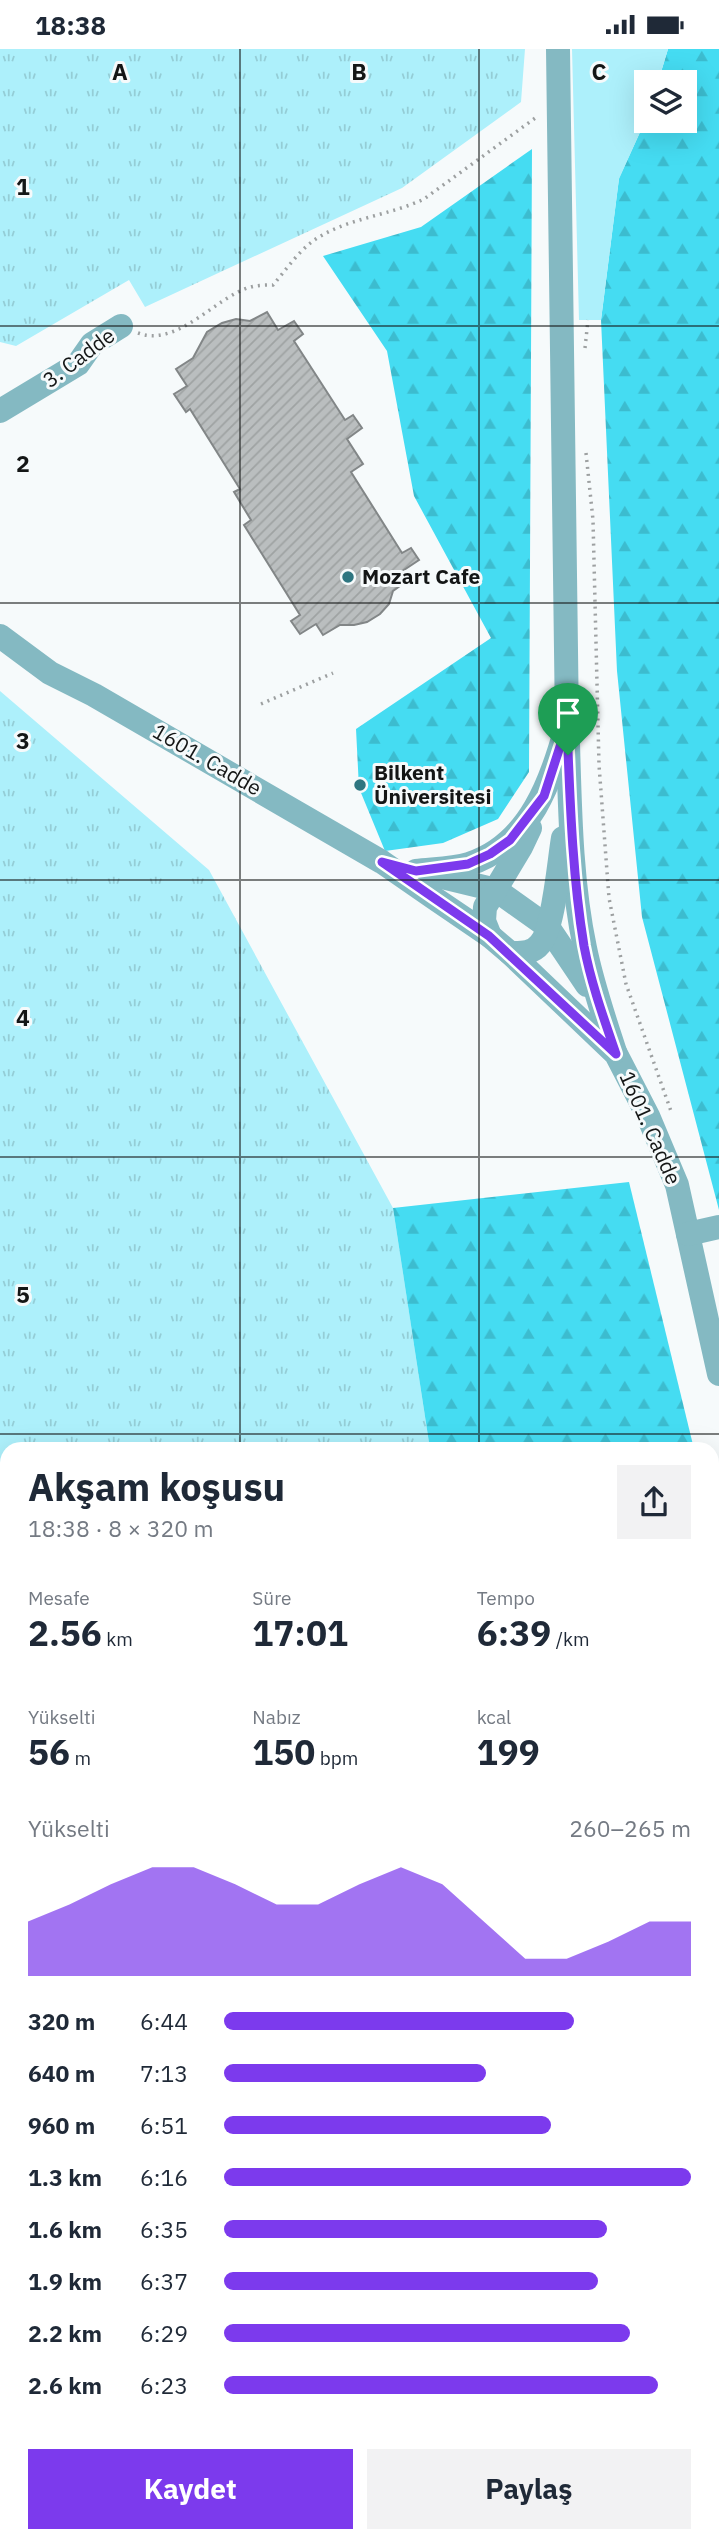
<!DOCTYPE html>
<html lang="tr">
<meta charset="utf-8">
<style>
:root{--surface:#fff;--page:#f2f2f3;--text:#1f2937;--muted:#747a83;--accent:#7c3aed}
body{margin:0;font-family:"IBM Plex Sans",sans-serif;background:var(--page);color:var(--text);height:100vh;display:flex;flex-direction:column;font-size:26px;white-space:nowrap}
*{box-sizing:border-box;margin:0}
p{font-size:23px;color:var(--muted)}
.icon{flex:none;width:38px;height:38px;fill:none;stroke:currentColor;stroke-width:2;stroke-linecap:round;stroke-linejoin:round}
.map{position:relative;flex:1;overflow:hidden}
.drawer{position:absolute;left:0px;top:1393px;width:719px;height:1101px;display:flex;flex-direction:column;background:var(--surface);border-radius:21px 21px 0 0;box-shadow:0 7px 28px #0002}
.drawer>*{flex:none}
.fabs{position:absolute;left:634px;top:21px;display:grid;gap:14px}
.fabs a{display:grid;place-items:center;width:63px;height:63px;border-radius:0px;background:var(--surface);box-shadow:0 7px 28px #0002;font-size:35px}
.pin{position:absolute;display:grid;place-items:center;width:60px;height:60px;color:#fff;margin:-72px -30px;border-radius:50% 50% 50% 0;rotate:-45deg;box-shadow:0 0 7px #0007}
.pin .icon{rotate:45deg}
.round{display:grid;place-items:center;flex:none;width:74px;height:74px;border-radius:0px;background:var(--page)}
.headline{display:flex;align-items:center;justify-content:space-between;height:119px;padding:0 28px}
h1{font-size:38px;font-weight:700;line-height:52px}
.stats{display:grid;grid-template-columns:repeat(3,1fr);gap:10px;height:119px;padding:7px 28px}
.stats div{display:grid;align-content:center}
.stats b{font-size:35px;font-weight:700}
.stats small{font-size:19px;font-weight:400}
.stats p{font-size:19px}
.chart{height:196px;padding:14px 28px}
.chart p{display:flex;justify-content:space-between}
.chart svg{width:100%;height:126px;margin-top:7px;fill:var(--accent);opacity:.7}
.cta{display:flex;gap:14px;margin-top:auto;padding:14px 28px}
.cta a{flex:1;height:80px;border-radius:0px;background:var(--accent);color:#fff;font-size:28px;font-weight:700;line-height:80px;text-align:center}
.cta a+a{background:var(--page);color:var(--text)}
ul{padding:0 28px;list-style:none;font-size:23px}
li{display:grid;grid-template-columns:112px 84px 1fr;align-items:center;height:52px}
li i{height:18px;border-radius:9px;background:var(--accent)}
.status{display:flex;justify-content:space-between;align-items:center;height:49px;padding:0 35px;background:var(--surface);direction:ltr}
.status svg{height:19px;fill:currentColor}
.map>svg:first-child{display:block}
</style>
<div class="status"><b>18:38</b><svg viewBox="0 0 49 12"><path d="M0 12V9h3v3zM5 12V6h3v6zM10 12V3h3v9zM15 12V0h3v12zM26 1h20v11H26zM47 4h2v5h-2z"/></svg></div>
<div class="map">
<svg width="719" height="2493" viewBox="0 0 719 2493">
<defs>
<pattern id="grass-tufts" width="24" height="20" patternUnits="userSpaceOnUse" patternTransform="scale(1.75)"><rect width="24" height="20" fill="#adf0fb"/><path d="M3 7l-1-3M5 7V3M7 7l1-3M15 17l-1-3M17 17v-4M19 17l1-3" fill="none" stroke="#94cdd6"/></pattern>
<pattern id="forest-firs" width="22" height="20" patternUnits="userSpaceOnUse" patternTransform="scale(1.75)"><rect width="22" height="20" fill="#45dcf2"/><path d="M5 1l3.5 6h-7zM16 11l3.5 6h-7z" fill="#3cbccf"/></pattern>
<pattern id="building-hatch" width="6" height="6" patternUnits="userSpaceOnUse" patternTransform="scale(1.75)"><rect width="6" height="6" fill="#babebf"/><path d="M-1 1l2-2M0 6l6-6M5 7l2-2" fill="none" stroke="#9fa3a3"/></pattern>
</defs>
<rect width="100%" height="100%" fill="#f6fafb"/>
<g fill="url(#grass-tufts)">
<polygon points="0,0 525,0 521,53 402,139 145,258 129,231 16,297 0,293"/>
<polygon points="0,642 209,821 393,1159 430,1400 7,1400 7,2425 0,2421"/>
<polygon points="712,2053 719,2057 719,2493 118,2493 108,2487 712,2487"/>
</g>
<g fill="url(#forest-firs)">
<polygon points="668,0 719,0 719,1161 642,868 617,622 601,271 619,129 646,70 646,72 684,72 684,33 658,33"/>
<polygon points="532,100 529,723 498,770 443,794 385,802 359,739 356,680 491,589 414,447 387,302 323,207 421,178"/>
<polygon points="629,1133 694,1400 430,1400 393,1159"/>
<polygon points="712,1473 719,1501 719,1700 712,1705"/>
<polygon points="719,1742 719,2057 712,2053 712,1747"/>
</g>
<polygon fill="#adf0fb" points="572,0 668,0 658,33 646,33 646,70 619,130 601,271 579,271"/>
<polygon fill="#41afc0" points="719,2283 719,2493 619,2493 614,2487 712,2487 712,2284"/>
<polygon fill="url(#building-hatch)" stroke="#828687" stroke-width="2" points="267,263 278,281 294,272 303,285 294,292 345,371 353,366 362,379 347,390 363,415 351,423 402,504 411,499 419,511 401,523 407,532 393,542 389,555 380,565 367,573 354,576 340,576 323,586 316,575 300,585 291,572 300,566 244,476 251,471 234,443 240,440 190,360 186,363 174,345 187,337 176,320 193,309 207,283 222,274 236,270 250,272"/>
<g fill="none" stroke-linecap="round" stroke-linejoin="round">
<g stroke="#9da0a1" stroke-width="3.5" stroke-dasharray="2 5" stroke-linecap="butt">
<path d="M138,284C178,299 216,247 251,238C258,236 266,236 273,236C285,222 298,203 313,192C345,169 389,167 424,150L538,67"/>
<polyline points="585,299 588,271"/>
<polyline points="586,404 593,471 599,716 609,849 626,935 672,1065"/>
<polyline points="261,655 333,624"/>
<polyline points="0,1624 7,1632"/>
<polyline points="712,1736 719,1730"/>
<polyline points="712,2061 719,2065"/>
<polyline points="712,2236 719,2237"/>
<polyline points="0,2428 7,2432"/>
<polyline points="93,2487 101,2493"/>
<polyline points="321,2487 326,2493"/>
</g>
<g stroke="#84b9c2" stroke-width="24">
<polyline points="0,362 78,315 92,295 121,277"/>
<polyline points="0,587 50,624 94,646 382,813 434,849 490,887 510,904 616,1005 648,1067 677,1136 719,1325"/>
<path d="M568,694C570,762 571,833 585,899C592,934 604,969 615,1003"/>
<path d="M416,822C433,820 453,820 469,815C531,795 551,731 567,676L558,0"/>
<polyline points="434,826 496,841 548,878 587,936"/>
<polyline points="490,887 484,872 485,858 521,798 530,779"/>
<path d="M510,904C521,904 532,905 540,895C554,880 559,811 563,789"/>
<polyline points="688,1185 719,1178"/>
</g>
</g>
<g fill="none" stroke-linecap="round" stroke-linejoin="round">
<g stroke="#fff" stroke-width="14">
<path id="route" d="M567,676C570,750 572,824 584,897C591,934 604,970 616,1005L489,887L382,813L416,822L468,815L490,805L510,791L544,747Z"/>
</g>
<use href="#route" stroke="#7c3aed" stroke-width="9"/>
</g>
<path fill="none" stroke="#141616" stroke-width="2" stroke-opacity="0.55" d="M240,0V1400M479,0V1400M0,277H719M0,554H719M0,831H719M0,1108H719M0,1385H719M0,1662H7M712,1662H719M0,1939H7M712,1939H719M0,2216H7M712,2216H719M240,2487V2493M479,2487V2493"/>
<g fill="#2e7580" stroke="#f6fafb" stroke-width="2.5">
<circle cx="348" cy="528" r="7"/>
<circle cx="360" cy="736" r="7"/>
</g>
<g text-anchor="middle" stroke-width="6" stroke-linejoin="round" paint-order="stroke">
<g font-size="21" fill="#141616" stroke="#f6fafb">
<text transform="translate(79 309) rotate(-37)" y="7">3. Cadde</text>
<text transform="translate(207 711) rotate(30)" y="7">1601. Cadde</text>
<text transform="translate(650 1079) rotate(66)" y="7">1601. Cadde</text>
</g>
<g font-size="21" font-weight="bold" fill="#141616" stroke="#f6fafb" text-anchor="start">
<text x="362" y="535">Mozart Cafe</text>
<text x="374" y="731">Bilkent<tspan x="374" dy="24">Üniversitesi</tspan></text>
</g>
</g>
<g font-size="23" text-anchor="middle" font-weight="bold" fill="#141616" stroke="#f6fafb" stroke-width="6" stroke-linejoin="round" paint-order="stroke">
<text x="120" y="31">A</text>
<text x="359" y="31">B</text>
<text x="599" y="31">C</text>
<text x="23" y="146">1</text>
<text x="23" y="423">2</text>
<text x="23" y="700">3</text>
<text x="23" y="977">4</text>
<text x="23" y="1254">5</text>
</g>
</svg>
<div class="fabs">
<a><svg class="icon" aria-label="layers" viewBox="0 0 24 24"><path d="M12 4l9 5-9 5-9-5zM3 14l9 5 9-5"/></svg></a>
</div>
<div class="pin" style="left:568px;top:706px;background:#1e9e55"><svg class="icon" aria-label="arrive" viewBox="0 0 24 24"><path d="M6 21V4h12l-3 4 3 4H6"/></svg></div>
<section class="drawer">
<div class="headline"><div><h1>Akşam koşusu</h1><p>18:38 · 8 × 320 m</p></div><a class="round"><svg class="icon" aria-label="share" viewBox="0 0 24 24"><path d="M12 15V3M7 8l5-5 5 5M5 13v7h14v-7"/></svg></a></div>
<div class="stats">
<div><p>Mesafe</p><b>2.56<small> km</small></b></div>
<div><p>Süre</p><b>17:01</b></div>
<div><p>Tempo</p><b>6:39<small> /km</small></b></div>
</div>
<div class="stats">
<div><p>Yükselti</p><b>56<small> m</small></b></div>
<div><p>Nabız</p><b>150<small> bpm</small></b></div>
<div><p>kcal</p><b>199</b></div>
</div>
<div class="chart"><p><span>Yükselti</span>260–265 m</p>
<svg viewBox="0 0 160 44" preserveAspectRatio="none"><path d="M0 44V25L10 19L20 12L30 6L40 6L50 12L60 19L70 19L80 12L90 6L100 12L110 25L120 38L130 38L140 32L150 25L160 25V44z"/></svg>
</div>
<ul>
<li><b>320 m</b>6:44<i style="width:75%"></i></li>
<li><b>640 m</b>7:13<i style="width:56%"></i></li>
<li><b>960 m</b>6:51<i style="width:70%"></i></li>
<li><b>1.3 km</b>6:16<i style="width:100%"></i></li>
<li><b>1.6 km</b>6:35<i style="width:82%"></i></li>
<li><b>1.9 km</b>6:37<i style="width:80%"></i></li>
<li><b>2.2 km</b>6:29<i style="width:87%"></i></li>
<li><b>2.6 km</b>6:23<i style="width:93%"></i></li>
</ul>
<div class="cta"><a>Kaydet</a><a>Paylaş</a></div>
</section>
</div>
